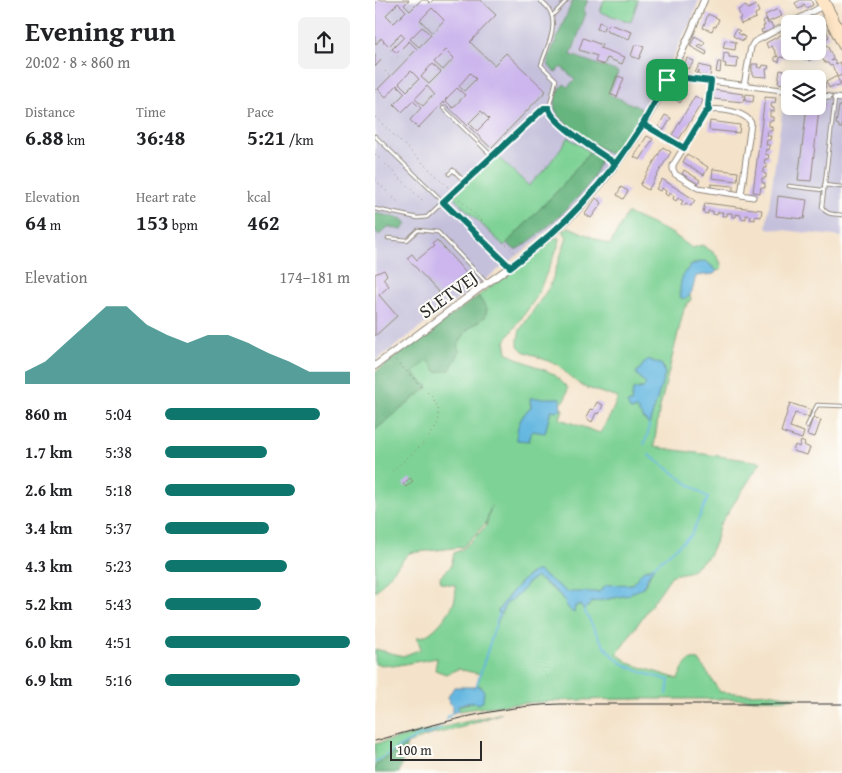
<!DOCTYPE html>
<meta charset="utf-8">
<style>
:root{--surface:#fff;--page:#f2f2f2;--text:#202124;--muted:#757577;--accent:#0f766e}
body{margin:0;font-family:"Gentium Book Plus",serif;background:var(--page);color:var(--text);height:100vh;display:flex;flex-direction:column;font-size:19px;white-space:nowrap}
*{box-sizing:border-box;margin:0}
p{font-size:16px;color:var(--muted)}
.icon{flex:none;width:28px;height:28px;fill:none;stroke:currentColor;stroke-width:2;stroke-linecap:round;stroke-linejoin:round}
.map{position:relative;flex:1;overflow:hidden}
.drawer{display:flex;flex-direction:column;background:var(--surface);width:375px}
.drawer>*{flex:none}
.fabs{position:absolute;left:406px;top:15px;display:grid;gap:10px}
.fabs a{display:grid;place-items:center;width:45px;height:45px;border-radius:8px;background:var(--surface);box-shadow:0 2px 12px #0003;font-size:25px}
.scale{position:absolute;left:15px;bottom:12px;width:92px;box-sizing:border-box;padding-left:5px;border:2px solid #2b2b2b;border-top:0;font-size:14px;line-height:18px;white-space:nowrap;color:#2b2b2b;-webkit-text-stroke:4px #fdfcf7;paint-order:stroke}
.pin{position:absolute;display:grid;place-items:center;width:42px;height:42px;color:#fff;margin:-21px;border-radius:10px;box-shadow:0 2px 8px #0006}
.round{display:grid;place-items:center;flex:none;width:52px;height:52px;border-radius:8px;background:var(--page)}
.summary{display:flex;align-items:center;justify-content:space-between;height:85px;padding:0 25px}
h1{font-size:28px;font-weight:700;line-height:38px}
.stats{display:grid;grid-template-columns:repeat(3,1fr);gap:8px;height:85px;padding:5px 25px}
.stats div{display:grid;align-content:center}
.stats b{font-size:21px;font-weight:700}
.stats small{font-size:14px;font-weight:400}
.stats p{font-size:14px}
.chart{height:140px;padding:10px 25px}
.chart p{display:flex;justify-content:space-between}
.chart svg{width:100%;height:90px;margin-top:5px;fill:var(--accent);opacity:.7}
ul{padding:0 25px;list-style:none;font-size:16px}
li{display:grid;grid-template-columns:80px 60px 1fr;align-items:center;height:38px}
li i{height:12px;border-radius:6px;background:var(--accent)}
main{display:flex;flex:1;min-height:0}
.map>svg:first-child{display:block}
</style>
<main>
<section class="drawer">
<div class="summary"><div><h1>Evening run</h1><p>20:02 · 8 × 860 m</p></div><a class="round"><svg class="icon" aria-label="share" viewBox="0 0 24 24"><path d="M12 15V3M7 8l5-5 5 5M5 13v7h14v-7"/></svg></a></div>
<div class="stats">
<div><p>Distance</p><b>6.88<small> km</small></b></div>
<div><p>Time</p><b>36:48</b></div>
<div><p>Pace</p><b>5:21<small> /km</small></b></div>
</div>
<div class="stats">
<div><p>Elevation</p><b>64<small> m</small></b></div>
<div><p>Heart rate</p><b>153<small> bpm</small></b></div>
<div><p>kcal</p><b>462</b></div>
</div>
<div class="chart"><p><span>Elevation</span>174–181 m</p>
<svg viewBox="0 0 160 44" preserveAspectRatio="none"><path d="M0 44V38L10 33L20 24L30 15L40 6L50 6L60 15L70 20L80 24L90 20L100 20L110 24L120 29L130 33L140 38L150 38L160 38V44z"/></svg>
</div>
<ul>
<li><b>860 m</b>5:04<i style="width:84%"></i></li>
<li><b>1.7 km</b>5:38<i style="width:55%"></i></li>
<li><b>2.6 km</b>5:18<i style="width:70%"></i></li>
<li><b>3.4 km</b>5:37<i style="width:56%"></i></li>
<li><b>4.3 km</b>5:23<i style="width:66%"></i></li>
<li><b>5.2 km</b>5:43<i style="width:52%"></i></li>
<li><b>6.0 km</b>4:51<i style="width:100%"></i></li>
<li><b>6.9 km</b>5:16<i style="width:73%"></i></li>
</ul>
</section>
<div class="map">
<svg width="467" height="773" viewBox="0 0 467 773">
<rect width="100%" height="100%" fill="#fdfcf7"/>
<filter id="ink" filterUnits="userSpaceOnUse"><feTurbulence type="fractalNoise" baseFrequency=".02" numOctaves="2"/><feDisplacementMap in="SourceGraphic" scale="10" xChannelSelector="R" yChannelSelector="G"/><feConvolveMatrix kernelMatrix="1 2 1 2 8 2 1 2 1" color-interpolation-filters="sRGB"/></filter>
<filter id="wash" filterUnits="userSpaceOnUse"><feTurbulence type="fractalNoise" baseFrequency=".0096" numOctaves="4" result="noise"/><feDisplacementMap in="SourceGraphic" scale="20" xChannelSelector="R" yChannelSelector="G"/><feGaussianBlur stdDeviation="1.12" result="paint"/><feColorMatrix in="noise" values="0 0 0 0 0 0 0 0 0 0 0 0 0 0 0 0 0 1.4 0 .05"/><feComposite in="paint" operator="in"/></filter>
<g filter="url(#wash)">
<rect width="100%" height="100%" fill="#f4e3ca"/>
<g fill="#c4c0db">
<polygon points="0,0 324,0 316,21 264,122 246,149 214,191 192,213 158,244 0,361"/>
<polygon points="411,86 415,86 415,106 442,106 443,90 467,93 467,237 391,228"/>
</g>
<g fill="#7ed295" stroke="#547e60" fill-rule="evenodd">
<polygon points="229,0 263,0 256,22 225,12"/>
<polygon points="194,137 195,139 215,152 189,184 129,246 78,197 93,181 122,156 154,186 171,168"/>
<path d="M252,213L298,234L317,248L327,245C338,252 345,255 347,269L342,271L331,261C319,262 315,266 308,274L311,299L315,295L316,299L309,309L284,411L279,447L386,462L344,526L340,543L333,557L313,572L297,575L242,654L256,664L303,679C307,670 311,657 324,660L345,692L374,694L394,693L423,698C396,701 370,698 343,699C257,699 170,697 84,711L83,706L99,702L107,687L102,684L105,674L83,669L71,674L60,670L62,658L18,666L0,664V649L28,656L46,649L42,637C56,639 75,613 79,602C81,596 81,591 80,585L66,583L65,577L76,566L79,553L88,549L111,526L116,506L111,523L88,547L34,553L0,592V430L53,387L38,373L54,359L82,346L92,330L110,317L112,309L103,296L181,237L185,239L184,244L161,298L130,341L132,352L139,357L179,374L193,388L190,400L187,403L185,398L155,402L156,407C147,414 140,428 143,440L157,431L176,410L183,411L188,409L185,419L225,433L235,416L243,398L209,387L196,378L183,365L148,351L143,346V339L145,330L175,286L192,237L188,231L194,227L235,245ZM273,359L287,365L290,374L274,424C269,421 261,408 256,402L263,388H268L271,385L261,373ZM279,567C274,573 274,581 269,586C264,591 258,590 254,595L217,602L213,607L205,605L200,606L199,613L183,593L161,577C154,581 134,600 129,607C125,614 123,623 120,628L124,614L123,611C130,600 150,572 163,571C172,577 182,588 192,592C209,599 239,586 257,584L271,569Z"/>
<polygon points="127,713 88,727 52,736 32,744 0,766 0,744"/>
</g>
<g fill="#66b47e" stroke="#487054">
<path d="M198,0H213L208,11L211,13L196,55L243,72L234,94L270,110L241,156H238C225,148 184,123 180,109C178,101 183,90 189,84L193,87L200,79L186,67L180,73L174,66L173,59Z"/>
<path d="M215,152L225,159C222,169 218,179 211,188C197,205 160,241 140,250L132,243L189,184Z"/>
<polygon points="0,213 28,219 32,224 27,230 13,227 4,235 0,230"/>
<polygon points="103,296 112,309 110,317 92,330 82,346 85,351 75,370 62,372 53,360 38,373 53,387 0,430 0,372"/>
<polygon points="32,744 24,773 0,773 0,766"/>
</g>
<g fill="#65b7e1" stroke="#487186">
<path d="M331,261L342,271L339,274L321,276C318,285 319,292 311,299L306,298C302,280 311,262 331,261Z"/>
<polygon points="273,359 287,365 290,374 274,425 261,409 255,410 252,403 256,402 258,390 268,388 271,385 261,373"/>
<path d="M155,398H185L186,409L183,411L176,410L170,433L157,431L154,441L142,440C140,428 147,414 156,407Z"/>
<path d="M280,567C270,575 273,590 257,592L254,595L217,602L209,610L205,605L200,606L199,613C192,610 190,600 184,594C178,588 169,582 161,577L151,584L147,591L131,604L124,616L123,611C130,600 150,573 163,571L192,592H224L231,585L257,584C268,573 262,571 280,567Z"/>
<path d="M102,684L109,691L108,701L104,704C97,701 90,702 83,706L84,711L77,713V705L75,703L73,697L79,687H100Z"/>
</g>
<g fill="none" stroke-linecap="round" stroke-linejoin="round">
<g stroke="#65b7e1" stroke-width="2">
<polyline points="269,444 273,434 274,425"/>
<polyline points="274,455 333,498 316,535 278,567"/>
<path d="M209,610C217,624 225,643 236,654C252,670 274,675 294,680L292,694"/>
<polyline points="102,684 124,614"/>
<polyline points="72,718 77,713"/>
<polyline points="0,762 43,736 57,733 66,728"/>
</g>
</g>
<g id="blocks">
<g fill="#ccb6ed" fill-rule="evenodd">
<path d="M4,0H34L29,5L35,11L46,0H52L55,3L58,0H105L121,15L95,42L119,65L131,53L171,91L116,148L68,102L43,128L35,120L46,108L38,101L27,112L19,104L30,93L22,85L11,97L3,89L42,49L34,41L22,53L17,49L29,37L26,34L14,46L6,38L1,44L0,43V4ZM23,3L31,11L19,23L11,15ZM57,8L69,20L57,33L45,20ZM47,27L56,35L44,47L35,39ZM71,50L79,58L68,70L59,62ZM57,64L66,72L54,84L46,77ZM36,71L44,79L32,91L24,83ZM95,73L101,79L89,91L84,86ZM52,86L59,94L48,106L40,99ZM82,88L90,95L78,108L70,100ZM106,111L114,119L102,131L94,123Z"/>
<polygon points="425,0 436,0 438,5 431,8 429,4 427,5 428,7 423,9 420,3"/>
<polygon points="381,5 384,12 380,14 381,18 366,24 364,19 366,18 363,10 371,6 373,9"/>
<polygon points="403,9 407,16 393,22 390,15"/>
<polygon points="436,13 438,20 444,16 448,28 442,31 442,24 426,24 426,18"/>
<polygon points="333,14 344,19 341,27 339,26 337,31 328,28"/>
<polygon points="391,19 393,24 396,23 399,30 387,33 386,30 389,29 388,26 390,26 388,21"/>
<polygon points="224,22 230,24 228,31 222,29"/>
<polygon points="234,24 257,32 254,39 231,31"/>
<polygon points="361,29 365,31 363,33 370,37 368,41 358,36"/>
<polygon points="415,30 415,43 408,46 414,57 412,58 405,57 404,62 400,61 400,56 403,57 397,46 393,48 391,43"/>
<polygon points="451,30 454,37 448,40 445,33"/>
<polygon points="320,36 330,42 328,46 325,44 323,47 332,52 331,55 315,46"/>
<polygon points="208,38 227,45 225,48 250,57 247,64 232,58 229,65 220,62 222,56 204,50"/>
<polygon points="350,40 361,42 360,50 348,48"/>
<polygon points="260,44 269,47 264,59 256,56"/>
<polygon points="452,45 458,58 456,61 459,60 461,64 465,62 467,67 467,75 462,77 466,85 461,87 460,85 454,88 451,82 462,76 457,65 455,66 453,63 450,63 445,54 434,61 433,58 430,60 428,54 435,51 442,51 446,47"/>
<polygon points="349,53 354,54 354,57 363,58 362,68 350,67 351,64 348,63"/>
<polygon points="0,54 6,60 0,67"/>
<polygon points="312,58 319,61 314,69 308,66"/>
<polygon points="343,62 346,62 345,73 341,72"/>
<polygon points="377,64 383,64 382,67 387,68 388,65 394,66 393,69 391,69 392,77 378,76 378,72 377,72"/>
<polygon points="324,65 336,68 335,77 324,75 324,70 322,74 320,73"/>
<polygon points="405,70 410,71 409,84 403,83"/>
<polygon points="428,71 437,72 437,76 434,76 433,79 427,79"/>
<polygon points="242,76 249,78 242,97 235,94"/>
<polygon points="442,79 450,82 450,88 442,87"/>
<polygon points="305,90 311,94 305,103 300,99"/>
<polygon points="339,90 369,94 368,102 338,99"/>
<polygon points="371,94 379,95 378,102 370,101"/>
<polygon points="320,96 328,101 304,139 297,135"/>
<polygon points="390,97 401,98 400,103 397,102 396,107 399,108 399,112 395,111 395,117 398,117 398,121 394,121 394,126 397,127 397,131 393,131 392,136 396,136 395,140 392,140 391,145 395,145 394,150 391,149 390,154 394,155 393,159 390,159 389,164 392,164 392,168 389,168 388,173 391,174 391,178 387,178 387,183 390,183 390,188 386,187 385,193 378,192"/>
<polygon points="442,103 451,104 450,110 444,109 436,181 423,180 432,106 442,106"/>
<polygon points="464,106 467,106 467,128 464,128 464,125 461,124"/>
<polygon points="290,115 296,118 289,130 283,127"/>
<polygon points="335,121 365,125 364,133 334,130"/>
<polygon points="272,136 278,139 265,160 259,157"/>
<polygon points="288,147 296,152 273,190 265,185"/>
<polygon points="312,154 333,167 329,175 308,162"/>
<polygon points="338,169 363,172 362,181 337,178"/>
<polygon points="309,170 325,180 323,184 307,174"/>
<polygon points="287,179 320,200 316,206 311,203 309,206 306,204 308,201 303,198 301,201 298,199 299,196 295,193 293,196 290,194 291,191 287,188 285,191 281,189"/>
<polygon points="336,184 358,186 358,191 336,188"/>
<polygon points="246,187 253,191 248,199 242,195"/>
<polygon points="403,196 432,200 429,219 401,216"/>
<polygon points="221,198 227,203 216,218 210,214"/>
<polygon points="330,203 387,210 386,217 380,216 380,220 375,219 376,216 371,215 371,219 366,218 366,215 361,214 361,217 357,217 357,213 352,213 352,216 347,216 348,212 343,212 342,215 338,214 338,211 333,211 333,214 328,213"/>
<polygon points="62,240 91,273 66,295 32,258 37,254 42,260 59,246 57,244"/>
<polygon points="9,270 12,275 8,279 14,286 4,295 22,316 0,336 0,274"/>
<polygon points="222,402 228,405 224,414 221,413 217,422 211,418 215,409 218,410"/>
<polygon points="415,403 436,410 434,417 420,413 415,427 429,432 427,439 406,432"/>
<polygon points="438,417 446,420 440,437 432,435"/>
<polygon points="426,441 430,443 429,445 435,448 432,455 418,451 420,445 424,447"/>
<polygon points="35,478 38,481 31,487 28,484"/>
</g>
</g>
</g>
<g filter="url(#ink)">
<use href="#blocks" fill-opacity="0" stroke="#90877a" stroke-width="1"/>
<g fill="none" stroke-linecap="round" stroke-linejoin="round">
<g stroke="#90877a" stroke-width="4.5">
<g id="service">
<path d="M165,0C167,3 171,5 173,8C185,24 171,49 166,65L181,80L174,108"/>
<polyline points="177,16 192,0"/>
<path d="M460,99L447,207C451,215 459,214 467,215"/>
<polyline points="68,108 118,157"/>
<path d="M174,108C175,121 228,154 241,164"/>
<polyline points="0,136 134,265"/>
<polyline points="74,174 78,170 89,181"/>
<polyline points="449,185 467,187"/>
<polyline points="414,186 448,190"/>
<polyline points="0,209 43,218 52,217 95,176 119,156 165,110 169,107 174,108"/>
<polyline points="13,238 32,240 43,230 63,232 111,282"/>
<polyline points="432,426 442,405 467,406"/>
</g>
</g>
<g stroke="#90877a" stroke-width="7">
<g id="minor">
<polyline points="294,76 415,91"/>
<polyline points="369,85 376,47 379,42 448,6"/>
<polyline points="442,95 454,97"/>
<polyline points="460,98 467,99"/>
<polyline points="268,124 309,148"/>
<path d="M366,195L323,188L300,174L298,169V165L330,113L334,110C345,108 371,112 376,123L366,195L378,197"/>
</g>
</g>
<g stroke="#90877a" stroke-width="8">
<path id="tertiary" d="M0,366C34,341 67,316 101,291C139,264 178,237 210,202C263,145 301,72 329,0"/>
</g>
<g stroke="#90877a" stroke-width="9">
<g id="secondary">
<polyline points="444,0 467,46"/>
<polyline points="450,0 467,33"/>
</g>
</g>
<g stroke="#90877a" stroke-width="1" stroke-dasharray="1 4" stroke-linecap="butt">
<polyline points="5,39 23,57"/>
<polyline points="10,71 15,76"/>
<polyline points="0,89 2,91 0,93"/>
<polyline points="333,105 335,86"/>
<polyline points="55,115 58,119"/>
<polyline points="0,117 75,189"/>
<polyline points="130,133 134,136"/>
<polyline points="117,147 120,150"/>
<polyline points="0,154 47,200"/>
<polyline points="0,180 27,206"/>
<polyline points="81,196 141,254"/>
<path d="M17,471C30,459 65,434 64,415C64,408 61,403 57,397L19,359"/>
</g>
<use href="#service" stroke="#fff" stroke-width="2.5"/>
<use href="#minor" stroke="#fff" stroke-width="5"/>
<use href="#tertiary" stroke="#fff" stroke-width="6"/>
<use href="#secondary" stroke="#fde5c5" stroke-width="7"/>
<path stroke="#2b2b2b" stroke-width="1" d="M0,741C61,724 121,706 185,704H467"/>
</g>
</g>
<g fill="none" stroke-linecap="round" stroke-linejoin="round" filter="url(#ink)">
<g stroke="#fff" stroke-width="10">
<path id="route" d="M292,80L268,124L241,164C228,155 175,122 174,108H169L68,202L135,267C192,225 230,183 268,124L309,148L330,113L334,110L333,106L336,81L294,76L292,80"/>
</g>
<use href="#route" stroke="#0f766e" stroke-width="6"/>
</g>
<g text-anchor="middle" stroke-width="4" stroke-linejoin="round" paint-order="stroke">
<g font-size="19" fill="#2b2b2b" stroke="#fdfcf7">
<text transform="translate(73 294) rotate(-36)" y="7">SLETVEJ</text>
</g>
</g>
</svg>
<div class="fabs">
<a><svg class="icon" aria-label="locate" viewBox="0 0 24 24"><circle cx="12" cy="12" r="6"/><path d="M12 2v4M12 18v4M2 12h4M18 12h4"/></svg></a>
<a><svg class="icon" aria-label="layers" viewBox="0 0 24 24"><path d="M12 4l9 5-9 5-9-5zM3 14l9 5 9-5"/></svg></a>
</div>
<div class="scale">100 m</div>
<div class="pin" style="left:292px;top:80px;background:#1e9e55"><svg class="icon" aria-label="arrive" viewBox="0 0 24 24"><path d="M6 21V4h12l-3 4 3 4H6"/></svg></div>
</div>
</main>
